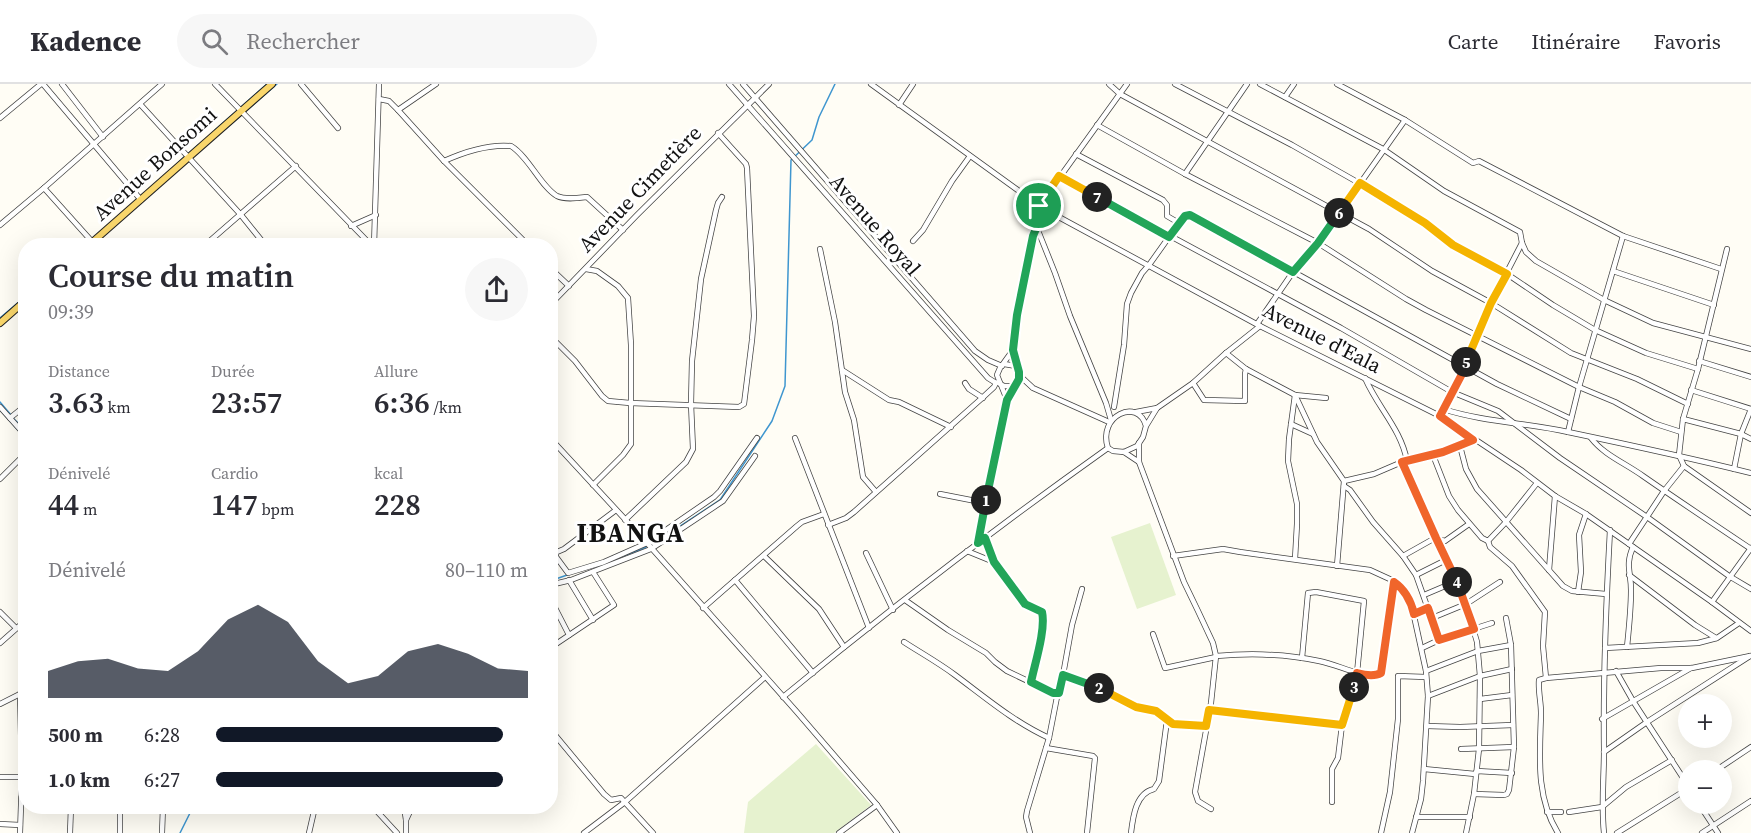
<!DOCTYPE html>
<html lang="fr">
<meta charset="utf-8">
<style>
:root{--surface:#fff;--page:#f7f7f7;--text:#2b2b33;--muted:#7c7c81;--line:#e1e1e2;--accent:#111827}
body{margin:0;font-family:"Source Serif 4",serif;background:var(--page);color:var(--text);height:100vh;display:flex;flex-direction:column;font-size:22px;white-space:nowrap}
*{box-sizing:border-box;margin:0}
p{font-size:20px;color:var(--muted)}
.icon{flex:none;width:33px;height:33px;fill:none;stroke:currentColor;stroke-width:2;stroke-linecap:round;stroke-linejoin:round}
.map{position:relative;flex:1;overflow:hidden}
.details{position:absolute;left:18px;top:154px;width:540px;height:576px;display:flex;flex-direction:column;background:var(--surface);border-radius:24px;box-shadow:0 6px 24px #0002}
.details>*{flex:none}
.buttons{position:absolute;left:1678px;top:610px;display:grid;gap:12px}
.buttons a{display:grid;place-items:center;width:54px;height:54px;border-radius:50%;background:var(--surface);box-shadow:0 6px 24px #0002;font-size:30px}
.pin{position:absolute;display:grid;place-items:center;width:51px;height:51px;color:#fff;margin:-26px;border:3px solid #fff;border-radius:50%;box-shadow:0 2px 6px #0007}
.km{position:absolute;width:30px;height:30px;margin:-15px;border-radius:50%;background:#222;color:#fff;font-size:16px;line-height:30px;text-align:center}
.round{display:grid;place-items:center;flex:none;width:63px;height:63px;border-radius:32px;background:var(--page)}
.head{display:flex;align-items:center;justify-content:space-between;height:102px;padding:0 30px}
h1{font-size:33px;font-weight:600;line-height:45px}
.metrics{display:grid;grid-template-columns:repeat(3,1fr);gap:9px;height:102px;padding:6px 30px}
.metrics div{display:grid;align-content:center}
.metrics b{font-size:30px;font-weight:600}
.metrics small{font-size:16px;font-weight:400}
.metrics p{font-size:16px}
.chart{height:168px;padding:12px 30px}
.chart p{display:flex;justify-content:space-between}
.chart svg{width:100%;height:108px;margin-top:6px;fill:var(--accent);opacity:.7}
ul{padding:0 30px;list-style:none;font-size:20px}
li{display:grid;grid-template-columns:96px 72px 1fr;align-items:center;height:45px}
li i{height:15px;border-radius:8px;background:var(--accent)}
header{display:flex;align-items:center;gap:36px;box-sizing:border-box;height:84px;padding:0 30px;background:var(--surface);border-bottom:2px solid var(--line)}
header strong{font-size:28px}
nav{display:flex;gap:33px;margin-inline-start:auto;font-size:21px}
.search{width:420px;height:54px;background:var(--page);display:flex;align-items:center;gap:15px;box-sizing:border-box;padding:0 21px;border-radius:33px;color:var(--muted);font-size:22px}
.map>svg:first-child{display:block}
</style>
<header>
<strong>Kadence</strong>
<div class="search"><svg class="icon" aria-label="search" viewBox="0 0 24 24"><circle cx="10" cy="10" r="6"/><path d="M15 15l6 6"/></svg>Rechercher</div>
<nav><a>Carte</a><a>Itinéraire</a><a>Favoris</a></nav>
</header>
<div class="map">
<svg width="1751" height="749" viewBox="0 0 1751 749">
<rect width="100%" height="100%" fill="#fffdf5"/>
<g fill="#e6f2cf">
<polygon points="1150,439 1176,511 1137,525 1111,453"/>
<polygon points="816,660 871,721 834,749 744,749 748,718"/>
</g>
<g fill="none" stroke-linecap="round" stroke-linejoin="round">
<g stroke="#3f96cf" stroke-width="1.5">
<polyline points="215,46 267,0"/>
<polyline points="223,47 277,0"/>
<polyline points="188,70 198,61"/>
<polyline points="177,80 184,73"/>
<polyline points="0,234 26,212"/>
<polyline points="0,318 11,331"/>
<polyline points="0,326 26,355"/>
<polyline points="14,335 26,347"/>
<polyline points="620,473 642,465 659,456 720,416 772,337 785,302 791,76 812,56 819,33 835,0"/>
<polyline points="550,497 570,490"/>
<polyline points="180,749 193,723"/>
</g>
<g stroke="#444" stroke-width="6">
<g id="minor">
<polyline points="43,0 141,116"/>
<polyline points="62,0 103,53"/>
<polyline points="215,0 372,162"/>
<polyline points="301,0 338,44"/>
<polyline points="729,0 988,294 996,299 999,298"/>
<polyline points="743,0 975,267 988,276 1002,282"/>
<polyline points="871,0 1044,125 1260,242 1440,332 1521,386 1555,412 1586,430 1712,518 1751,547"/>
<polyline points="1109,0 1120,10 1369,145 1432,187 1491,219 1571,269 1637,295 1688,320"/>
<polyline points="1175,0 1292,61 1403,124 1425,139 1453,161 1507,190 1553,221 1595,246 1646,269 1698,285"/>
<polyline points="1260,0 1383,65 1444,107 1520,148 1522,159 1526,168 1536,177 1604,216 1653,239 1751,265"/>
<polyline points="1337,0 1405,36 1473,79 1479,77 1623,152 1721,185"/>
<polyline points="1285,13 1294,0"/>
<polyline points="379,15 389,17 398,26 444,77 529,162"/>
<polyline points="140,20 241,131 266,162"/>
<polyline points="899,21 913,0"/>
<polyline points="398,26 436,0"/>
<polyline points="0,34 41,0"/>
<polyline points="1097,41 1185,90 1318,159 1406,215 1426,226 1579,303 1615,318 1653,339 1681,348"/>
<polyline points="1076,70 1163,116 1167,121 1167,132 1179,139 1185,132 1190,131 1497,300 1571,335"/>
<path d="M444,77C464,68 489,60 511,62C529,73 541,103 557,112C565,116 578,114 587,113L623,146"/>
<polyline points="1185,90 1247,0"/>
<polyline points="1059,92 1341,244 1452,308 1498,327 1560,374 1647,433 1729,492 1751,505"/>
<polyline points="44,104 96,162"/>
<polyline points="1039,122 1127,0"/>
<polyline points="0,141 44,104 162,0"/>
<polyline points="351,142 376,131"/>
<polyline points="1037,144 1055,189 1070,232 1106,319 1111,336"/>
<polyline points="913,157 923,146 952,97 970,72"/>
<polyline points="204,162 296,82"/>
<polyline points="374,162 379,0"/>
<polyline points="820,165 835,238 845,308 854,336 863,393 876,408"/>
<polyline points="1727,165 1698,285 1683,335 1679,371 1684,382 1751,429"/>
<polyline points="550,184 569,202"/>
<polyline points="586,185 597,187 618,202 628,214 631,261 631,360 623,371 593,401"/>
<polyline points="1613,187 1714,221"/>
<polyline points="550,221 637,131 769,0"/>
<polyline points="1257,240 1293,188 1318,159 1405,36"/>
<polyline points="550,252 575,277 602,312 608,317 630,319 739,323 744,320 752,256 754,232 747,84 746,80 718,49"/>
<polyline points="1226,269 1246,285 1295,311 1317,358 1344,397 1337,482"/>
<polyline points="1699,277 1751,293"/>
<polyline points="1016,282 1013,266 1017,231 1033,151 1044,125"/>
<polyline points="842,286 889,316 899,318 951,343"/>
<polyline points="1019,291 1033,304 1109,338"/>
<path d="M1365,294C1378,324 1401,345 1407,377"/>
<polyline points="965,299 969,305 983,314"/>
<polyline points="1193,299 1204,316 1245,317 1245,290 1246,285"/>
<path d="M1000,300L1004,302H1013C1020,297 1020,289 1016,282L1004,280"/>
<polyline points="1691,306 1751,325"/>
<polyline points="1007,316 997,291 1000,284 1013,266"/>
<polyline points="0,323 26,352"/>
<polyline points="1114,323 1124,261 1127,220 1131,209 1142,189 1149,181 1179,139"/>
<polyline points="1443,325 1462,290 1491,219 1522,159"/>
<polyline points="1136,328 1157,324"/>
<path d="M1440,332L1443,329V325C1484,338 1527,339 1568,348C1630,361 1690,374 1751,389"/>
<polyline points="10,334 26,321"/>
<polyline points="1683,335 1741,350 1751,355"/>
<polyline points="1291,340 1313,350"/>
<path d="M1146,342C1138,313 1097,332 1108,364L1113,367L1124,368L1137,362L1143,353L1146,342L1157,324L1193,299L1226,269L1260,242"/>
<polyline points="1568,348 1579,303 1623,152"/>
<polyline points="550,354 647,459 796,627 877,721 897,749"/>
<polyline points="795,354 869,544"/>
<path d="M1591,354C1604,371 1625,379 1643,392C1679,417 1715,441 1751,465"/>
<polyline points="1139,359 1139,378 1184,498 1198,527 1213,559 1216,572 1211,619 1195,708 1198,717 1211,725"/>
<polyline points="1460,362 1466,385 1477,405 1563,502 1572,507 1606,510"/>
<polyline points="1124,368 1139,378"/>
<polyline points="1433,371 1449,412 1458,426 1482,454 1488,457 1506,438 1537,399"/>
<polyline points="1402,378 1466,520 1477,558 1480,592 1479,665 1474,710 1466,749"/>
<polyline points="1734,385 1741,350 1751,325"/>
<polyline points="0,395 26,369"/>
<polyline points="1344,397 1374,390 1402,378 1443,368 1473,356"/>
<polyline points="1344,402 1350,406 1373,438 1403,472 1416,491 1439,556"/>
<polyline points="940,410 986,419"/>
<polyline points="625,436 686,378 693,365 691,320 692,277 701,195 716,126 718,119 722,113"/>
<polyline points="828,441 846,434 854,428 981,315 994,303 996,299"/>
<polyline points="985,454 994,478 1025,520 1042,528 1042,548 1031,598"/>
<polyline points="1488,457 1490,463 1512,482 1545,528 1543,562 1546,594"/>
<polyline points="979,459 1007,316 1013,302"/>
<polyline points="1629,460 1664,407 1684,382"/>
<polyline points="967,467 994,478"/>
<polyline points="866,469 893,526"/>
<polyline points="554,470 568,489 604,478 647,459 714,413 720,407 757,354"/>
<polyline points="550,471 564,465 616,426"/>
<polyline points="764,472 819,525 844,563"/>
<polyline points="1173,472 1223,465 1240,468 1370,486 1394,497 1400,502 1406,511 1412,523 1426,587 1428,612 1423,697 1421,715 1412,749"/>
<polyline points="1403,472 1435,454 1445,457 1469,440"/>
<polyline points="1295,475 1297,440 1297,420 1288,377 1289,355 1295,311 1326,314"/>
<polyline points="1549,486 1555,412"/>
<polyline points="1416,491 1446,476"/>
<polyline points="1629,491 1695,541 1716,554"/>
<polyline points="569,496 593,536"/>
<polyline points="735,496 813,589"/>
<polyline points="550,501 571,496 651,465 723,417 755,372"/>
<polyline points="1578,508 1581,488 1579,451 1586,430"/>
<polyline points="1424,511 1457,497"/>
<polyline points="550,514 569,551"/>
<polyline points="905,516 948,546 986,569 995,578 1007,587 1053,609 1057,613 1049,654 1027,727 1026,733 1030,749"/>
<polyline points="1712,518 1751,464"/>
<polyline points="703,524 797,442 802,438 824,430"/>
<polyline points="0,528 16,544"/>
<polyline points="1414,529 1428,524"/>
<polyline points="1432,534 1466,520 1500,498"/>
<polyline points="1153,550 1165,584 1216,573"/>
<path d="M904,558C921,569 939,579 955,591C986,614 1014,638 1049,654"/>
<polyline points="0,559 26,536"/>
<path d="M1627,563C1629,544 1631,525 1631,506C1631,488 1625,481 1633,463"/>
<polyline points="550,564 614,521 593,488"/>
<polyline points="1422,564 1439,556 1492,539"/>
<polyline points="1605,564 1698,559 1717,554 1739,539"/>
<path d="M1216,572C1250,569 1286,570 1319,577C1340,581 1358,593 1379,591L1381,589L1394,497"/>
<polyline points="1426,587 1478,567 1511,561"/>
<polyline points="1616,587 1633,617 1689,703"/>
<polyline points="1063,591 1072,541 1082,505"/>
<polyline points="1428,612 1480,592 1512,585"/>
<path d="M783,613C888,526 997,443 1108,364"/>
<polyline points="1057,613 1063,591 1113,610 1136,623 1156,627 1173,640 1206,642"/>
<polyline points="1480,615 1512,611"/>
<polyline points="0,620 20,610 26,606"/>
<polyline points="1209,626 1342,641 1347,628 1357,589 1364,517 1316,508 1308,509 1302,574"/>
<polyline points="1602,635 1691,584"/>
<polyline points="1427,642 1460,643 1513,641"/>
<polyline points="550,645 604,710 611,716 621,714 653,749"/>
<polyline points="1046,664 1093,672 1095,674 1087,749"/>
<polyline points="1461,665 1514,663"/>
<polyline points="1604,668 1647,638 1750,572"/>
<polyline points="1424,685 1475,690 1477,687 1512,689"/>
<polyline points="1715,687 1751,663"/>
<polyline points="0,693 22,693"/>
<polyline points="1474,710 1504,711 1507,710 1509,706 1514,663 1511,561 1506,534"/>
<polyline points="1332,718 1332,685 1338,674 1342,641"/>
<polyline points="1699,720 1718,749"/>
<polyline points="373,723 397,749"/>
<polyline points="404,723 406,736"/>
<polyline points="1547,728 1561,728"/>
<polyline points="1569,728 1602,723 1626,703 1672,676"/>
<polyline points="1416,733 1470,733"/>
<polyline points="0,740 20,741"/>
<polyline points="20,749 22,693 20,610"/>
<polyline points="70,749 71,723"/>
<polyline points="120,749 120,723"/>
<polyline points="162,749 163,723"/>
<polyline points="309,749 315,723"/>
<polyline points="406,749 406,736 412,723"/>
<polyline points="584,749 625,718 765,593"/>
<polyline points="839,749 877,721"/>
<path d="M1131,749C1133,732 1136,709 1154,705L1159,697L1167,636"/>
<polyline points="1381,749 1390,708 1398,635 1398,592 1426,593"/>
<path d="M1558,749C1535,712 1540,670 1541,629C1541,618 1538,607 1539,596L1546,594L1661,584H1692L1750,572"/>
<path d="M1604,749C1601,721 1604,694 1604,666C1603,593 1606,520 1610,446"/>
<polyline points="1617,749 1689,704"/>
<polyline points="1702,749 1751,717"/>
</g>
</g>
<g stroke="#222" stroke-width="8">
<g id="major">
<polyline points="88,162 272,0"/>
<polyline points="0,239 26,216"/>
</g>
</g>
<use href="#minor" stroke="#fff" stroke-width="4.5"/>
<use href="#major" stroke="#f9d66b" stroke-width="6"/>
</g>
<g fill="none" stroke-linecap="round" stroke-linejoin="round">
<g stroke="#fff" stroke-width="12">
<polyline id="split-1" points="986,416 1007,316 1019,295 1019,288 1013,266 1017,231 1033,152 1044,125 1039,122"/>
</g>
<g stroke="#fff" stroke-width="12">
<path id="split-2" d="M986,416L978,459L985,454L994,478L1025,520L1042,528C1046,545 1035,579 1031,598L1053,609H1059L1063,591L1099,604"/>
</g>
<g stroke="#fff" stroke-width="12">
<polyline id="split-3" points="1099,604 1136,623 1156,627 1173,640 1206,642 1209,626 1342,641 1354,603"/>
</g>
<g stroke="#fff" stroke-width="12">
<path id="split-4" d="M1354,603L1357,589C1364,591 1374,593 1381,589L1394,498C1404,505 1411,517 1414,530L1428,524L1439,556L1474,545L1457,498"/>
</g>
<g stroke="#fff" stroke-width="12">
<polyline id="split-5" points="1457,498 1436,454 1402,378 1443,368 1473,356 1440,332 1462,290 1466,278"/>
</g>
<g stroke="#fff" stroke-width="12">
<polyline id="split-6" points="1339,129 1360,99 1425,139 1453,161 1507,190 1491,219 1466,278"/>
</g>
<g stroke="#fff" stroke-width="12">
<polyline id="split-7" points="1097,113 1169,153 1185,132 1190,131 1293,188 1318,159 1339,129"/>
</g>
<g stroke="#fff" stroke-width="12">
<polyline id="split-8" points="1039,122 1059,92 1097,113"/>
</g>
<use href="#split-1" stroke="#22a559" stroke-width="8"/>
<use href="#split-2" stroke="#22a559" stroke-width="8"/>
<use href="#split-3" stroke="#f5b400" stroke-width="8"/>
<use href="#split-4" stroke="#f0652b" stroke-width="8"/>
<use href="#split-5" stroke="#f0652b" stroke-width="8"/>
<use href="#split-6" stroke="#f5b400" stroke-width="8"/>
<use href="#split-7" stroke="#22a559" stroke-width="8"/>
<use href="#split-8" stroke="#f5b400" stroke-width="8"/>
</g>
<g text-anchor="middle" stroke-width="6" stroke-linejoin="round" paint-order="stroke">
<g font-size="21" fill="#111" stroke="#fff">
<text transform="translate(155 80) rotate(-42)" y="7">Avenue Bonsomi</text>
<text transform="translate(640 105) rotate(-46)" y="7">Avenue Cimetière</text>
<text transform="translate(875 141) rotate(49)" y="7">Avenue Royal</text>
<text transform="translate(1322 254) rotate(27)" y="7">Avenue d'Eala</text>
</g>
<g font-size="27" font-weight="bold" letter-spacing="1.5" fill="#111" stroke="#fff">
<text x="631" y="458">IBANGA</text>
</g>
</g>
</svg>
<div class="buttons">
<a>+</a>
<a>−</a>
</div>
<div class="pin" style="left:1039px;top:122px;background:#1e9e55"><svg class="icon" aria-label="arrive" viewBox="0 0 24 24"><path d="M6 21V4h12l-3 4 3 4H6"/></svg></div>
<b class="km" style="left:986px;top:416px">1</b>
<b class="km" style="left:1099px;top:604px">2</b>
<b class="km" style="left:1354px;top:603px">3</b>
<b class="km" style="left:1457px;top:498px">4</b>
<b class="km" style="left:1466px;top:278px">5</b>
<b class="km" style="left:1339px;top:129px">6</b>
<b class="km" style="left:1097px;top:113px">7</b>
<section class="details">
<div class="head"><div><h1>Course du matin</h1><p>09:39</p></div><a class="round"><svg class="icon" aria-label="share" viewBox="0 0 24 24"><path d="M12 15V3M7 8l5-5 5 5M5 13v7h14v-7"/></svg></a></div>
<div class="metrics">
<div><p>Distance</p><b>3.63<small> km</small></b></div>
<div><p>Durée</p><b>23:57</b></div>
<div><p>Allure</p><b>6:36<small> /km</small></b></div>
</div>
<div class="metrics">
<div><p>Dénivelé</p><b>44<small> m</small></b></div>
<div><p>Cardio</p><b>147<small> bpm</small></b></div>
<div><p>kcal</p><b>228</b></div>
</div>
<div class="chart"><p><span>Dénivelé</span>80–110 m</p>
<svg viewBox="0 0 160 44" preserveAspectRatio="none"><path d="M0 44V33L10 29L20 28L30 32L40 33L50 25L60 12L70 6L80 13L90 29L100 38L110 35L120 25L130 22L140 26L150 32L160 33V44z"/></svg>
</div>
<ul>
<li><b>500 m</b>6:28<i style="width:92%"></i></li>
<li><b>1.0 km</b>6:27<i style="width:92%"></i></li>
</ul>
</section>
</div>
